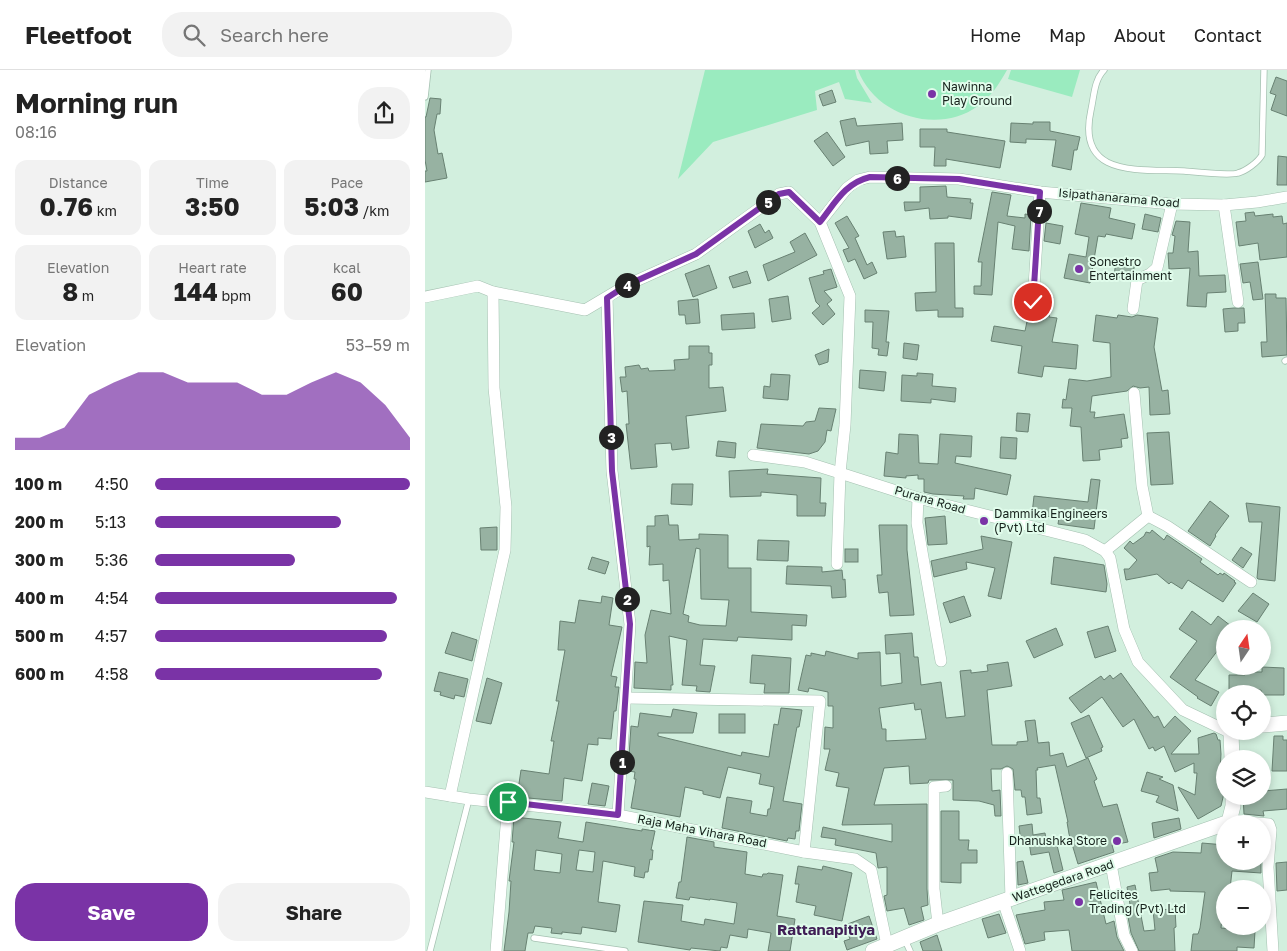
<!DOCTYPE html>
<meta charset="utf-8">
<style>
:root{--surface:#fff;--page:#f2f2f2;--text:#222;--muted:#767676;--line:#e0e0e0;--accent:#7a33a6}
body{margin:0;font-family:"Golos Text",sans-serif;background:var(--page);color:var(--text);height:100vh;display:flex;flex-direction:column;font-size:19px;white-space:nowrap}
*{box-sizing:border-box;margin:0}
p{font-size:16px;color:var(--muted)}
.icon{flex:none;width:28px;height:28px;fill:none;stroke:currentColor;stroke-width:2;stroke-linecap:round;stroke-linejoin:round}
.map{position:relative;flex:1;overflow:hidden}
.side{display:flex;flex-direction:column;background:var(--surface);width:425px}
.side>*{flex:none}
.needle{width:32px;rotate:13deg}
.fabs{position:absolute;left:791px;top:550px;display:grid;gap:10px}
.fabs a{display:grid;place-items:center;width:55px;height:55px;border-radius:50%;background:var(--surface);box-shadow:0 2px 8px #0003;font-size:25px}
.pin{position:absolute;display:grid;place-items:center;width:42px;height:42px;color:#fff;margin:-21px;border:2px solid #fff;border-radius:50%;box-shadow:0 1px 5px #0007}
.km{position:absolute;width:25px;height:25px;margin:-12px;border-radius:50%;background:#222;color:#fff;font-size:14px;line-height:25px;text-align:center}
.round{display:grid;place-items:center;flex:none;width:52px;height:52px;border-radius:20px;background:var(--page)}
.overview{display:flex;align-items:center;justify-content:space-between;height:85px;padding:0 15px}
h1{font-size:28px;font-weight:700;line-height:38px}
.stats{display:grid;grid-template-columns:repeat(3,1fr);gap:8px;height:85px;padding:5px 15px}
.stats div{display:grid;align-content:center;border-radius:12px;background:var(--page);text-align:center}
.stats b{font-size:25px;font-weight:700}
.stats small{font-size:14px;font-weight:400}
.stats p{font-size:14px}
.chart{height:140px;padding:10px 15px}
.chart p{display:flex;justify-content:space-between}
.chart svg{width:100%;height:90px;margin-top:5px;fill:var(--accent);opacity:.7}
.primary-button{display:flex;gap:10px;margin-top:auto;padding:10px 15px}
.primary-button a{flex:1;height:58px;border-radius:20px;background:var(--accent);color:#fff;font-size:20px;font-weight:700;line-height:58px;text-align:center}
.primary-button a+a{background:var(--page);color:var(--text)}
ul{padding:0 15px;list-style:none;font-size:16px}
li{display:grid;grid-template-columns:80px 60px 1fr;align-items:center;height:38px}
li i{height:12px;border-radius:6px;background:var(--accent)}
header{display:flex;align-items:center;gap:30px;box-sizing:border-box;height:70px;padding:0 25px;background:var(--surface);border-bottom:1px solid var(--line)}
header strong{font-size:24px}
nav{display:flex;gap:28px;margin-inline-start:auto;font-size:18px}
.search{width:350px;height:45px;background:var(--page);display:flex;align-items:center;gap:12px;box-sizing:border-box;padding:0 18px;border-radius:20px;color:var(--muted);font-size:19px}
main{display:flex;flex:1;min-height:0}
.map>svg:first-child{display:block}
</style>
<header>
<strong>Fleetfoot</strong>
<div class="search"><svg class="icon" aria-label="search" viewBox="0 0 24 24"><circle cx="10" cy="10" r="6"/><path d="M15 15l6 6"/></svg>Search here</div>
<nav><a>Home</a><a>Map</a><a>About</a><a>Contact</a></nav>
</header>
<main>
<section class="side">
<div class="overview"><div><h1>Morning run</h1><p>08:16</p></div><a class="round"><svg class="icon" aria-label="share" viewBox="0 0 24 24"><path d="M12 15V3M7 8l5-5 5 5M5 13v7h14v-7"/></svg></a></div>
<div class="stats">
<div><p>Distance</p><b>0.76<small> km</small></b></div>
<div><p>Time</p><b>3:50</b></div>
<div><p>Pace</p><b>5:03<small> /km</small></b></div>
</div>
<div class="stats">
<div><p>Elevation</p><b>8<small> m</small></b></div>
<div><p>Heart rate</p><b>144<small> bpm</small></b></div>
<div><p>kcal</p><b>60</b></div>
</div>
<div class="chart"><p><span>Elevation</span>53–59 m</p>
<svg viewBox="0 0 160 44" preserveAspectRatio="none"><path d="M0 44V38L10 38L20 33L30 17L40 11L50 6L60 6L70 11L80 11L90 11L100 17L110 17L120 11L130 6L140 11L150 22L160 38V44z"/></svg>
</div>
<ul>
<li><b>100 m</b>4:50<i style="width:100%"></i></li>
<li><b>200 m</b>5:13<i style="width:73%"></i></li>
<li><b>300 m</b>5:36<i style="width:55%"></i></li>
<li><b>400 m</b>4:54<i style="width:95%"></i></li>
<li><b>500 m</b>4:57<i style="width:91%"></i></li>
<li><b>600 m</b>4:58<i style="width:89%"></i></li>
</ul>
<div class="primary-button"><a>Save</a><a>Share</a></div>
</section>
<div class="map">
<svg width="862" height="881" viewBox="0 0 862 881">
<rect width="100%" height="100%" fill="#d2efde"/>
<g fill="#9aebbf">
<polygon points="280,0 430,0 432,8 447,33 420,29 414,12 390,21 392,40 288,72 253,109"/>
<path d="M433,0H582C574,14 566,27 553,36C513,65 450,46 433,0Z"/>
<polygon points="586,0 655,0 647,27 583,9"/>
</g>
<g fill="#97b2a2" stroke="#688172" fill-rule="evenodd">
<polygon points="851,7 862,11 862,46 846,40 851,25 845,23"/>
<polygon points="407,20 411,32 398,36 394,25"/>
<polygon points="5,28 16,29 15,44 12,44 9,60 13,84 17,83 22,108 0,112 0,101 2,101 0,90 0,47 1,47"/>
<polygon points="430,48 432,56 477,53 478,70 462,71 463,83 445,84 444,71 421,76 415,51"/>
<polygon points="608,52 625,52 625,61 655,67 652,80 649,80 646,100 627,96 631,70 601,69 601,73 585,72 586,53 608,54"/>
<polygon points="495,59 522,59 522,62 580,71 575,98 521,89 521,96 509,96 510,77 495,77"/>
<polygon points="402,62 420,87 408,96 389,71"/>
<polygon points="853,86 862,87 862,115 852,115"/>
<polygon points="521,116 522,127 546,129 545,133 548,133 546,149 523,146 523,148 505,149 504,138 480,141 479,132 495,132 495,117"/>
<polygon points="567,122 586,125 582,146 600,148 600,144 606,145 604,181 587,179 590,156 573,152 567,225 549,224 549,216 556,216 557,192 553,192"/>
<polygon points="656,133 686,138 684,148 710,154 707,169 681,164 680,167 673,166 665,213 639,208 644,184 661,187 664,167 650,164"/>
<polygon points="829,142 830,146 848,144 848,147 857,146 858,154 862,153 862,187 835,190 833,173 814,176 811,152 821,151 820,143"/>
<polygon points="720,144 736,148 733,162 717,159"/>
<polygon points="422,146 434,166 430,168 442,195 447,192 452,203 439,209 430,189 423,192 418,180 424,178 410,153"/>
<polygon points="751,151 765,152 763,182 773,181 774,206 800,205 801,222 782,223 781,237 762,236 765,198 744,199 743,183 748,183 750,166 747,165"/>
<polygon points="621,153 638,156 635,174 619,171"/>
<polygon points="335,154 340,163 344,160 348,168 330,178 323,161"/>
<polygon points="470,161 471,167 479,166 481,187 462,189 458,162"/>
<polygon points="380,163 392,185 343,211 338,195 370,182 365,172"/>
<polygon points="510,173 529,173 530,238 538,238 538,247 513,247 513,240 491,241 490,223 511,222"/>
<polygon points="691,190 710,192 708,204 705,209 689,207"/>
<polygon points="833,192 838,229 828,230 825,212 818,213 815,194"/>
<polygon points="284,195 292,218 268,227 260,204"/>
<polygon points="406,199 412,217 399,221 407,230 402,234 410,244 398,255 387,243 395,236 391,232 384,208 399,204 398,201"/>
<polygon points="322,201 326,213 308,218 304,207"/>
<polygon points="840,224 851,224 851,228 861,228 862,285 837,287 836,272 842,272"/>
<polygon points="617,225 628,227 624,247 632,248 627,272 653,275 651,299 619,296 617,307 593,303 597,276 566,271 569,256 600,261 604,242 613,244"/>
<polygon points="363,226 366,249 347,252 344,229"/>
<polygon points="273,229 275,253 261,254 260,245 254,245 253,231"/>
<polygon points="809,238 819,238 820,253 813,253 813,261 800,262 798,239"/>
<polygon points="440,240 464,241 461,272 464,272 462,286 453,285 454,279 447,278 448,252 440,252"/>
<polygon points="329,243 330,258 297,260 296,245"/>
<polygon points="671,245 692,248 693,245 707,247 712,245 733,248 729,277 737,321 743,320 745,344 725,345 724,317 715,318 708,316 702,321 667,326 665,342 670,342 669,348 699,344 703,368 696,369 697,377 674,380 675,390 658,391 656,357 645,356 647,338 637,338 638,329 641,330 644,309 662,311 686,307 685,273 668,271"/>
<polygon points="479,273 494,275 492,290 478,288"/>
<polygon points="264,276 284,276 284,283 287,283 287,295 284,295 284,318 298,317 301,341 261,346 264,378 247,380 246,373 230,374 232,397 206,399 201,354 204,354 202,321 197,322 195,307 201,307 200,297 214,295 216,299 223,298 224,301 250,300 249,290 264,289"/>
<polygon points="404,279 403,292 394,295 390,285"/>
<polygon points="435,300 461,302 459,321 434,318"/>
<polygon points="492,303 508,304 507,316 531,318 530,332 506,329 506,333 476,331 477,305 492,306"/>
<polygon points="346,304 365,305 363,330 338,328 339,316 345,317"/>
<polygon points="394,338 411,339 406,361 402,360 400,372 393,381 384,384 332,378 336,354 378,356 381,352 390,351"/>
<polygon points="592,343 605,344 603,362 591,361"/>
<polygon points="744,362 748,414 726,415 722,363"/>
<polygon points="474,364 493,365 494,393 513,394 515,364 547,366 546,387 531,386 530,393 586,405 582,425 550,418 549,429 538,429 539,426 508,424 499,422 499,409 493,409 493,405 481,406 481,408 459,406 461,382 473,384"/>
<polygon points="576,367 592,368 591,389 575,388"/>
<polygon points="293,371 311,373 310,388 291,386"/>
<polygon points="343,399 342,404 396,408 395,433 401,433 400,446 372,446 372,425 336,422 336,426 305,427 304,401"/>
<polygon points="666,409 675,410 669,459 633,454 634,448 607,444 609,426 663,432"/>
<polygon points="247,414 268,414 267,435 246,434"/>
<polygon points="785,431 804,446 790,465 791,466 785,476 763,461"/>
<polygon points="821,433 855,437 850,511 833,509 832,508 837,452 824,452"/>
<path d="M243,445L244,455H253L254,470L274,469V464L303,465V498H326V542L382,545L381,556L367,555V570L313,567L312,571L278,569L275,595L290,596L285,622L271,621L272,616L257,615L262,570L244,566L248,615H246V620L209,618L210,592L222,593L220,565L226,540L246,544L244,510L238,511V494L224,495L225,476L222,477V456H230V446ZM271,478L275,479L276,529L304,530L301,556L275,555L263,552L264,546L258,544Z"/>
<polygon points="520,446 522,474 503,475 500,448"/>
<polygon points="454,455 482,455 482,480 489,545 465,546 463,522 454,523 452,505 457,505"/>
<polygon points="72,457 72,480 56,480 55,458"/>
<polygon points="727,460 739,470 742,465 777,489 775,492 793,505 795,503 798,505 799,503 810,511 809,512 811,513 798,532 763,510 757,519 746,512 744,514 732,504 701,510 699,499 704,499 712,490 699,478 705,471 708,474 719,466 721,462 725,463"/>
<polygon points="556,466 587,472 576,529 563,526 570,498 541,492 542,499 509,507 506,491 558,479"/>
<polygon points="333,470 364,471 363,491 332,490"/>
<polygon points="816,477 827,484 818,498 807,490"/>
<rect x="420" y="479" width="13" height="13"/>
<polygon points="167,487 184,492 180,504 163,499"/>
<polygon points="629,487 679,495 682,514 681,522 626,514"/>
<polygon points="362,496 397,497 397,502 417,500 418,510 420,509 421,527 407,528 406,516 361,514"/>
<polygon points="828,523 844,534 832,552 813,541"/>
<polygon points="177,526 188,528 184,555 197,557 186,606 192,607 190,617 194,617 191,641 189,641 186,669 173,668 173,675 163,674 157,711 139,708 137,731 92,727 96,700 124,704 129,671 126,671 134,631 131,631 140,580 133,580 135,551 150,553 154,530 176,533"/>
<polygon points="539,526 546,546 525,553 518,533"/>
<polygon points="767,541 786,555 793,546 810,559 800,559 800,571 770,610 794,622 786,636 772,628 773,627 745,607 772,571 754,559"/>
<polygon points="683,556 691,581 670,588 662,562"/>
<polygon points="631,558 638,575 609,588 601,571"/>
<polygon points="27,562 52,570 47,591 20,583"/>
<path d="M487,563L489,587H493L496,615L516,612L521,648L540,646L535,601L546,600V603L563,601L562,595L583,592L587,616L562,620L567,675H592V672L603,671L600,651L610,650L613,673L624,672L625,686L638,683L642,697L663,688L672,709L669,711L678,737L692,734L703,772L687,775L689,782L653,794L644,764L642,752H643L630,695L612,698L613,700H611L612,728H615L617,743L602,745L600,727H597L596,720H590L588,699L582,696L576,699H566L567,721L575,720L576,746H570L569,735L554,731L528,730V710H504L503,713L485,714L484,696L459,698L449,735L502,734V819L503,835L496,837L499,850L484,855L479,838L462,841L459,826L462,825V797L453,798L451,783L410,775L411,769L396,767L398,757L467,772V754L417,755L424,718L411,716L414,703L400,700L405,679H399L400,657L408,658V636H403V622L384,618L383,622L373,620L381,585L386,586V583L400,586L401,581L433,589V583L455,582L456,616L477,613L475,583L461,584L460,565ZM489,633L490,640L496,639L501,669L461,671V659H457L454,638Z"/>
<polygon points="327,585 366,588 364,623 339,623 340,614 325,613"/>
<polygon points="837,597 859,598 859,625 838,625 836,620 804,620 804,605 820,605 820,602 837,602"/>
<polygon points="14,602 43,609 39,627 30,625 29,629 15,625 16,622 9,621"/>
<polygon points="696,603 729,648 733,646 739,658 750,646 766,661 746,684 774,684 773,668 789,663 791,664 793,670 795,670 796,684 794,720 799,723 796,736 773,749 753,717 770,725 772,703 769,703 769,693 750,702 739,676 730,681 728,677 724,679 709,649 698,657 677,627 656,643 644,628 676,606 679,610 685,605 688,609"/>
<polygon points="62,608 77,613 66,654 51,651"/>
<polygon points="356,638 377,640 374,657 372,657 358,731 377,734 374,761 371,761 370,769 363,768 362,771 297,758 302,727 327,731 325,743 342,746 343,739 345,739 349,717 334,714 336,704 303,697 295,728 278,724 278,721 260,717 255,747 206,738 211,709 209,709 210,702 203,701 206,656 213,657 215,643 246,647 248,639 272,643 268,663 233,663 233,666 316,686 317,682 344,687 349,654 353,655"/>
<rect x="294" y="644" width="26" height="19"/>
<polygon points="664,645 678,677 676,678 677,681 661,688 646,653"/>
<polygon points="849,666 858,666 858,670 862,670 862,701 847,701"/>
<polygon points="722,702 738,707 734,709 748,715 753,741 731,732 734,726 716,721"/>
<polygon points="167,713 184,716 180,736 163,734"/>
<polygon points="862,719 862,739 838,741 839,746 819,744 818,726 838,726 838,721"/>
<polygon points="516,741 534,741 534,770 544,770 543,780 552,780 552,793 536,793 536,813 516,812"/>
<path d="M89,747L136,752L133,768L158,772L161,752L217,761V759L230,761L226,780H228L227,790L225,789L223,802H220L219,808L209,806L210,797L178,791L173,832L195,835L191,862L157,857L156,864L137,862V864L126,863L127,858L110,856L108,863H103L100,881H79L84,842L86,811H84L89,772H87ZM111,780L137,784L135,803L109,800ZM154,780L170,782L168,802L151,800Z"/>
<polygon points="754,748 756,759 729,768 727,753"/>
<polygon points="607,754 608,765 620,763 621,769 630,767 638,800 629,803 624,782 606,785 604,772 596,773 594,756"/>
<polygon points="262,767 289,772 289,777 322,782 320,804 337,807 338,804 342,804 343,803 358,805 352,846 370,849 365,881 343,881 346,863 323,859 322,868 305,865 302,878 296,877 295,881 266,878 265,880 213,872 219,831 258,835 256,851 279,855 280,849 309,854 312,833 285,829 285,830 265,827 264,830 251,828 254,812 256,812"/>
<polygon points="777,773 800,775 800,791 836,791 836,803 807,801 805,819 800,819 796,858 830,861 829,878 812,877 812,881 766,881 768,864 773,864 775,858 780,822 745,821 745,819 726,821 724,803 733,802 730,788 748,782 776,783"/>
<polygon points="598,791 603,813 593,815 592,792"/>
<polygon points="862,792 862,820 852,821 851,793"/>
<polygon points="373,796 397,800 398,796 427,803 417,851 389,845 391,836 371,832 374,814 370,814"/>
<polygon points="671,812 681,854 689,851 692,867 699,881 647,881 644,860 619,862 620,870 600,874 591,845 620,840 619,832 639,830 637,820"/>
<polygon points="710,815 719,861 730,860 728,840 750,839 751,857 749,858 750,881 714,881 706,863 703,847 707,846 702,817"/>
<polygon points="574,844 581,863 563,868 557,849"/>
<polygon points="444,846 452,869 422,880 419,871 425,869 420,855"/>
<polygon points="512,865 517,881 498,881 495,872"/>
</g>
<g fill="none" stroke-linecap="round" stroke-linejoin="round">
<g stroke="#a5c1b1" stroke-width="7">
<g id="lane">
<path d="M679,0C669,10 669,27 666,40C651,108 713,99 759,101C770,102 804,106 813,103C821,101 833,92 837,85L839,0"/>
<polyline points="0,27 3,0"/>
<polyline points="860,291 862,290"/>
<polyline points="109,868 200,881"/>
<polyline points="480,870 485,881"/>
<polyline points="5,881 44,729"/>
</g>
</g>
<g stroke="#a5c1b1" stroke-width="12">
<g id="street">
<polyline points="799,135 813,232"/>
<polyline points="395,152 422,118 433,110 445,107 534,109 615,122 747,134 799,135 832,132 862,127"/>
<polyline points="0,227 53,216 68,222 160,240 202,215 271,184 354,124 364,122 395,152 425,226 420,355 415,403 493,428 660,470 680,481 685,488 699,559 713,592 758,640 800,660"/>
<polyline points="182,228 187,401 205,554 193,745"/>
<polyline points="608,233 615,122"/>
<polyline points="708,239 712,210 725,204 732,198 747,134"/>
<polyline points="328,385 380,392 415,403 412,494"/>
<polyline points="493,428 492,453 516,591"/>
<polyline points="723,446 742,456 826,512"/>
<polyline points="680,481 723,446 717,416 709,323"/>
<polyline points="201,628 395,631 379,782"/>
<polyline points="582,703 586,829"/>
<polyline points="0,722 44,729 193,745 379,782 430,789 446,800 462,875"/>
<polyline points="25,726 80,480 81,437 69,318 68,222"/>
<polyline points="804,752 811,751 844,754 846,760 843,797 848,881"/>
<polyline points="686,794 699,865 707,881"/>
<polyline points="578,831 595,881"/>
<polyline points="513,854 509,819 509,717 521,716"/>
<polyline points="71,881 83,732"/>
</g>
</g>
<g stroke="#a5c1b1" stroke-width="16">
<g id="secondary">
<polyline points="838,655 862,653"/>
<polyline points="807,689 806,663 808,661"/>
<polyline points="448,881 513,854 804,752 808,736 808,726"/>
</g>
</g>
<use href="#lane" stroke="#fff" stroke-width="5.5"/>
<use href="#street" stroke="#fff" stroke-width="11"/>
<use href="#secondary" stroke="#fff" stroke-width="15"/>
</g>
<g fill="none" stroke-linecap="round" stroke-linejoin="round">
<g stroke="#fff" stroke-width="10">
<path id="route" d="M83,732L193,745L205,554L187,401L182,228L202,215L271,184L354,124L364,122L395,152C410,133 420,113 445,107L534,109L615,122L608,232"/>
</g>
<use href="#route" stroke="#7a33a6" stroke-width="6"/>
</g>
<g fill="#7a33a6" stroke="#e0fceb" stroke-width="2">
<circle cx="507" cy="24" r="5"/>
<circle cx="654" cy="199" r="5"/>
<circle cx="559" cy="451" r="5"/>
<circle cx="692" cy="771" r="5"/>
<circle cx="654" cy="832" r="5"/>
</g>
<g text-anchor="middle" stroke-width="4" stroke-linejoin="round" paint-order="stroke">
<g font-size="12" fill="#17221c" stroke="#e0fceb" text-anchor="start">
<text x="517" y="21">Nawinna<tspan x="517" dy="14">Play Ground</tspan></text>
<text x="664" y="196">Sonestro<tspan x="664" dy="14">Entertainment</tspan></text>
<text x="569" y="448">Dammika Engineers<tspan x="569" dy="14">(Pvt) Ltd</tspan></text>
<text x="682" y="775" text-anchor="end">Dhanushka Store</text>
<text x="664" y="829">Felicites<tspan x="664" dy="14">Trading (Pvt) Ltd</tspan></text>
</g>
<g font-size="12" fill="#17221c" stroke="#e0fceb">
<text transform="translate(694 128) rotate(5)" y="4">Isipathanarama Road</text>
<text transform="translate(505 430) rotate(16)" y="4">Purana Road</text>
<text transform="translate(277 761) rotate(11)" y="4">Raja Maha Vihara Road</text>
<text transform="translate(638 811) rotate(-19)" y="4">Wattegedara Road</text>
</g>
<g font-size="15" font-weight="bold" fill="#3f1e55" stroke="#e0fceb">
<text x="401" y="865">Rattanapitiya</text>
</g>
</g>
</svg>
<div class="fabs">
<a><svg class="needle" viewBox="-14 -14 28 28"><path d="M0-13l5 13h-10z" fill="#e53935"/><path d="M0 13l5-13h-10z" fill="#767676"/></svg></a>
<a><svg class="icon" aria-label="locate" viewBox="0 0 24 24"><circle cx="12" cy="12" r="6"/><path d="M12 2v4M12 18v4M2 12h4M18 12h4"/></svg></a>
<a><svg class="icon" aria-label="layers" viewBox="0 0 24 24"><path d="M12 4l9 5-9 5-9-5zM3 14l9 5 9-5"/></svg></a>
<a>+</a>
<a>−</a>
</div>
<div class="pin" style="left:83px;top:732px;background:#1e9e55"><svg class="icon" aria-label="arrive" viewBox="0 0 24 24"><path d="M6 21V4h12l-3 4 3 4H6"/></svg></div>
<div class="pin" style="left:608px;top:232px;background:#d93025"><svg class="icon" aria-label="check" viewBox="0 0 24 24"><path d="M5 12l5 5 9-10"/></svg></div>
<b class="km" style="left:197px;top:692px">1</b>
<b class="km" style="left:202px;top:529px">2</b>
<b class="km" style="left:186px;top:367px">3</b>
<b class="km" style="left:202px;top:215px">4</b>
<b class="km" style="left:343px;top:132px">5</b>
<b class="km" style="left:472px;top:108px">6</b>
<b class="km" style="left:614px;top:141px">7</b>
</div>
</main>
